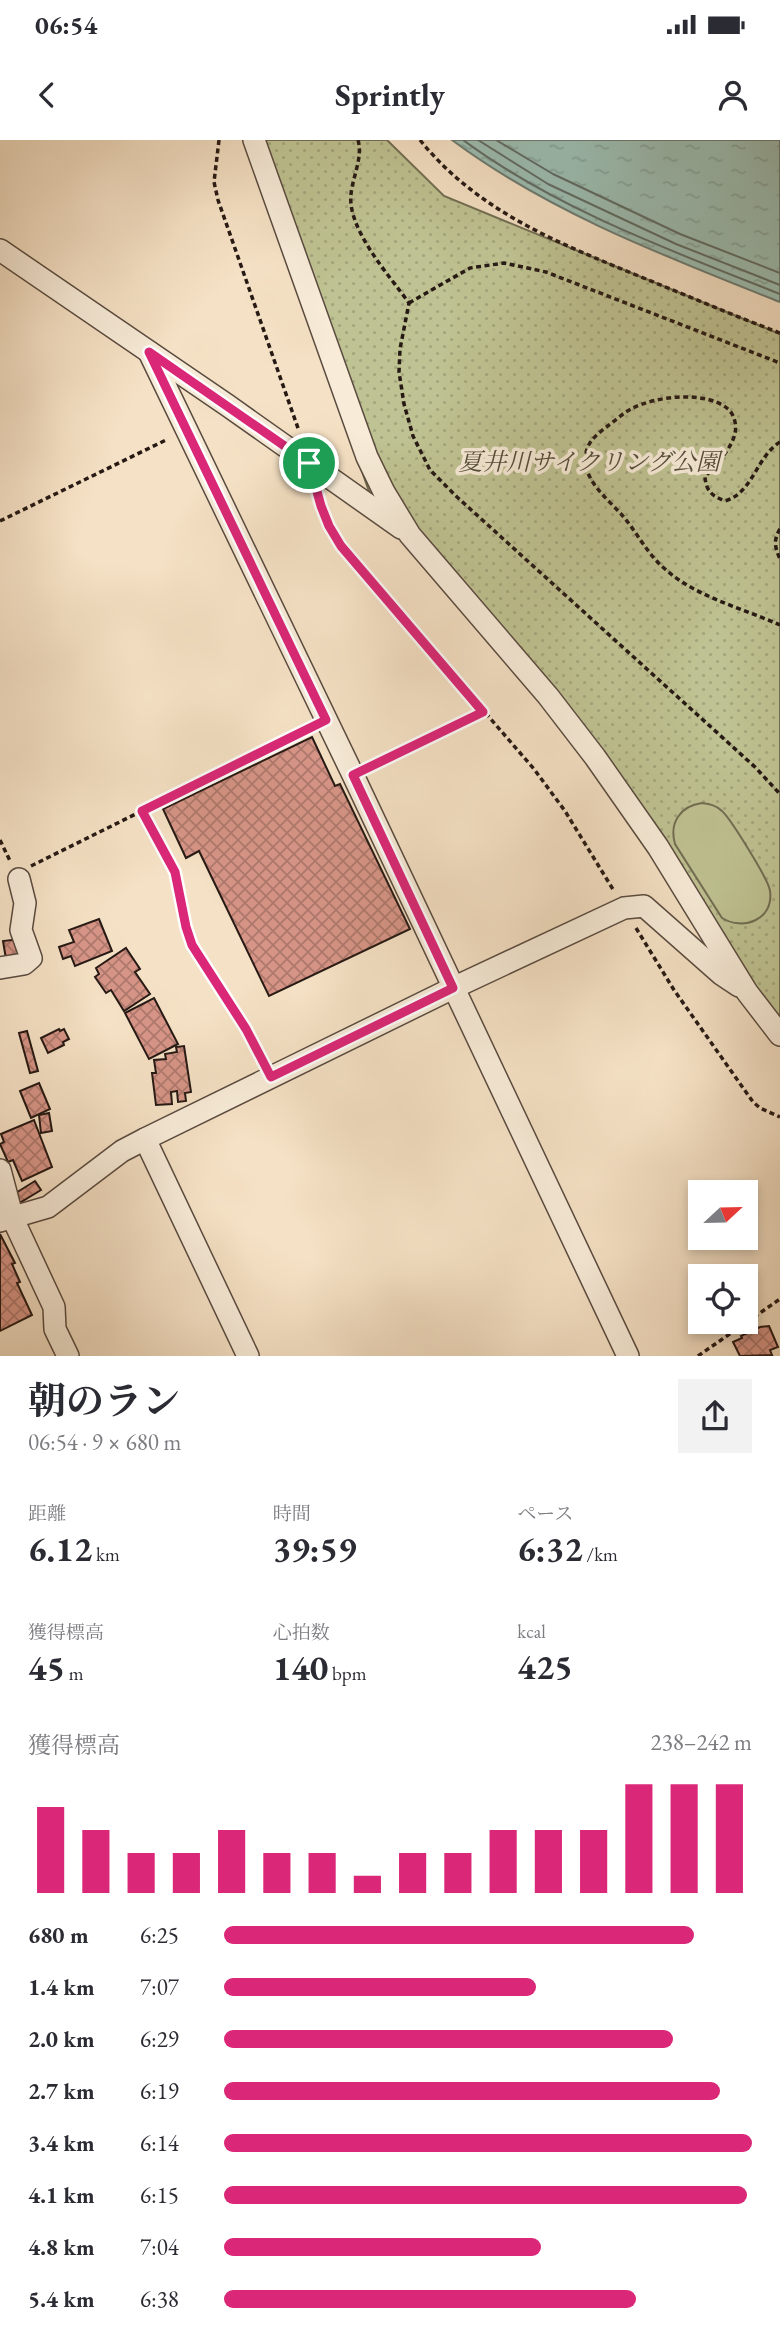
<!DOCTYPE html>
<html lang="ja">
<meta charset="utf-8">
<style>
:root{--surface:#fff;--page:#f2f2f3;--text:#2b2b33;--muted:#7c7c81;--accent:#db2777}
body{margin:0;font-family:"EB Garamond","Noto Serif JP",serif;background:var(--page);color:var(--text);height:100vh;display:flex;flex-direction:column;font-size:26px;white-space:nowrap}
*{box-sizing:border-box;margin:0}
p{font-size:23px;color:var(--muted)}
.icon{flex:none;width:38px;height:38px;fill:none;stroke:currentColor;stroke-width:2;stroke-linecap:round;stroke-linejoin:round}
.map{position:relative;height:1216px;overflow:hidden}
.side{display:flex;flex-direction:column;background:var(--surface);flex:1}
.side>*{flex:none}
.needle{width:46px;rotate:68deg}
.tools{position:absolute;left:688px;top:1040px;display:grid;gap:14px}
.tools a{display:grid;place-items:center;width:70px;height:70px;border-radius:0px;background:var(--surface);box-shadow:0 4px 10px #0003;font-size:35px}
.pin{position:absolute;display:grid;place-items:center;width:60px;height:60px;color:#fff;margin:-30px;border:4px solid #fff;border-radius:50%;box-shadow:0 2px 7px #0007}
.round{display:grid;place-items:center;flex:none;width:74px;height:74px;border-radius:0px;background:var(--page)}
.head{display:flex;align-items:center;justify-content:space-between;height:119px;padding:0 28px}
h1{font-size:38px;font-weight:700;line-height:52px}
.stats{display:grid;grid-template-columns:repeat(3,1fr);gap:10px;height:119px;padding:7px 28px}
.stats div{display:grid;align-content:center}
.stats b{font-size:35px;font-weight:700}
.stats small{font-size:19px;font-weight:400}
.stats p{font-size:19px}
.chart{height:196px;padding:14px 28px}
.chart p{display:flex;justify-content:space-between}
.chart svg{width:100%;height:126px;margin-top:7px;stroke:var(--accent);stroke-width:6}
ul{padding:0 28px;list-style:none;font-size:23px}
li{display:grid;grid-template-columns:112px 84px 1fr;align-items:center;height:52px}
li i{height:18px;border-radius:9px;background:var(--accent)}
.status{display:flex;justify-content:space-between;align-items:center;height:49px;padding:0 35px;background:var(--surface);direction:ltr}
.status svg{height:19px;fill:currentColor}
header{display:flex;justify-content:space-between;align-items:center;height:91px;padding:0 28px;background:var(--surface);font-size:32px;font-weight:700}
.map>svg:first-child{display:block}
</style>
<div class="status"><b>06:54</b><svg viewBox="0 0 49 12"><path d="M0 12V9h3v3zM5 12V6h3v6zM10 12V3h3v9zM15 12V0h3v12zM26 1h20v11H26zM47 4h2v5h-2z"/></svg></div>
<header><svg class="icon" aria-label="back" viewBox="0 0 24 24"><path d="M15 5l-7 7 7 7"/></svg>Sprintly<svg class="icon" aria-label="person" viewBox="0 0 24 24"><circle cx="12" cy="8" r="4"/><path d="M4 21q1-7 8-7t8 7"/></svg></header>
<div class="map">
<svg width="780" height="1216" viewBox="0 0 780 1216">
<defs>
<pattern id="grass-dots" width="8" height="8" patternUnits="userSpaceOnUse" patternTransform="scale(1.75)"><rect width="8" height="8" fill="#bfc292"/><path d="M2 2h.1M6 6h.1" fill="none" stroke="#a4a67d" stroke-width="1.8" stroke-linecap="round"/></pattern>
<pattern id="water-ripples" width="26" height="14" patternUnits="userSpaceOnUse" patternTransform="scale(1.75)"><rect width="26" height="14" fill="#9cbeb3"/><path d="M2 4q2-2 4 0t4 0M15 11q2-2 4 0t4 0" fill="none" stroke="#86a399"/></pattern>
<pattern id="building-cross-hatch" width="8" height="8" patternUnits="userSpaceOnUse" patternTransform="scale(1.75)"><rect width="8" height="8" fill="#d79587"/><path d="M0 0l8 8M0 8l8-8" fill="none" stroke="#ae796d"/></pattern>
</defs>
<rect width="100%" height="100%" fill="#f5e1c5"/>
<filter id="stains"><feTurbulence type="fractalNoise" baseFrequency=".00286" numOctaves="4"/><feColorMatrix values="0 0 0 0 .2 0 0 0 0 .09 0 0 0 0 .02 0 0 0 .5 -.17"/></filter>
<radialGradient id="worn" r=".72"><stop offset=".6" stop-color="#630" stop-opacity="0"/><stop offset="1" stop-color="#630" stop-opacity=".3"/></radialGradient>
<polygon fill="url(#grass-dots)" stroke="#726e53" stroke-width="2" points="247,0 387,0 444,56 780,194 780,901 594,622 373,363"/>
<path fill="#bfc292" stroke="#726e53" stroke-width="2" d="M702,663C709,664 716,665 722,671C730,678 769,740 770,751C774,780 743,791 722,778L675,704C669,683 680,666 702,663Z"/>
<path fill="url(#water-ripples)" stroke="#6d7c73" stroke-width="2" d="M452,0H780V162C667,117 550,73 452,0Z"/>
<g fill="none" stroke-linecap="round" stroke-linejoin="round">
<g stroke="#616c64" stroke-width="2">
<path d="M463,0C558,70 672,111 780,154"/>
<polyline points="478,0 548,44 676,104 780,145"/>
<polyline points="496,0 553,34 680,94 780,133"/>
</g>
</g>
<g fill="url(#building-cross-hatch)" stroke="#261914" stroke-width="2">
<polygon points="312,597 335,646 340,644 410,789 269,856 199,711 186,718 163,669"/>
<polygon points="99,779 112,811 75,826 71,816 63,819 59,807 74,802 69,790"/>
<polygon points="20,799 22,816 6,819 3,801"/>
<polygon points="126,808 140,829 135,832 150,854 124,871 111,850 106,853 95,837 99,834 96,828"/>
<polygon points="154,858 178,904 149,919 125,873"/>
<polygon points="59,889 60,891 64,889 69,899 63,902 64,905 48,913 41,898"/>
<polygon points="27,891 38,931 30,933 19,893"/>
<polygon points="184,906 191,952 185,953 186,961 178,962 177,951 171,952 172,964 156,965 152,933 156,933 154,920 166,919 165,914 177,912 176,907"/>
<polygon points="39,943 50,969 31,978 20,951"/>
<polygon points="49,973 52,991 41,993 39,975"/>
<polygon points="34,980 52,1027 22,1041 13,1020 8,1022 0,1004 4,1002 1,994"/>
<polygon points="35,1041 41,1050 16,1065 11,1056"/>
<polygon points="0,1094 15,1123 12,1124 20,1142 17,1143 32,1175 0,1191"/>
<polygon points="769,1186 778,1207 770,1210 772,1215 740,1216 733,1202 742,1198 741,1196 760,1187"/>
</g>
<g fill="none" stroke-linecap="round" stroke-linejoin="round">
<g stroke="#5a4b40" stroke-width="24">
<g id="street">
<polyline points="254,0 367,317 384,352 410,395 548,556 595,617 658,707 747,852 780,895"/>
<polyline points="0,110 227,265 401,388"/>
<polyline points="149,212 353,635 628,1216"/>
<polyline points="0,828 24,824 31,818 21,790 25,763 19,739"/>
<polyline points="145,999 248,1216"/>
<polyline points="0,1030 13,1079 54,1167 55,1189 68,1216"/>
<polyline points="0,1081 48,1067 122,1011 145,999 453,848 624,768 644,766 721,834 739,846"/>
</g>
</g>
<g stroke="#261914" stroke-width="3.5" stroke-dasharray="5 3.5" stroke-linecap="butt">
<polyline points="219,0 214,42 218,60 299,291"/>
<path d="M358,0C363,17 353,36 351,54C347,89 389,135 409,163L400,209L399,232L404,264L413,296L430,330L457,357L755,627L780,654"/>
<path d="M420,0C479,73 561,104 646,139C690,157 735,176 780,193"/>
<polyline points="409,163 470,128 504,123 546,132 780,223"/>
<path d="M780,302C756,317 753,353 725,361C712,356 706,351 705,337C715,325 732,309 735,293C737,285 734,274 728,269C706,250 655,256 631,269C623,273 616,280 609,285C600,292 588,300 586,313C581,339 607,358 622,375C637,392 647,414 665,429C696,457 742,468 780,485"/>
<polyline points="317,352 329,386 341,406 534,629 565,671 614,751"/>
<polyline points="0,381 168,299"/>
<path d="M780,389C773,400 775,408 780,419"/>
<polyline points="369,627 483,572"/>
<polyline points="142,671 175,732 186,787 192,805 246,889 262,919"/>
<polyline points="0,700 11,723"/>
<polyline points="31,726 309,588"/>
<polyline points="636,788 674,850 753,962 760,968 780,977"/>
<polyline points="698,1216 780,1159"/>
</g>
<use href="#street" stroke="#f8ecd9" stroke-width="21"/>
</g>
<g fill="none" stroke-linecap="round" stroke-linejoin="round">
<g stroke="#fff" stroke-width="14">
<polygon id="route" points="149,212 309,323 321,366 329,386 341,406 483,572 353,635 453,848 271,937 246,889 192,805 186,787 175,732 142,671 326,580"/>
</g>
<use href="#route" stroke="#db2777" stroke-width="9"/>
</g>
<g text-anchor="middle" stroke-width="7" stroke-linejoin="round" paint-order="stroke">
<g font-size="24" font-style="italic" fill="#544c3a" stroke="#f8ecd9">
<text x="589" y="330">夏井川サイクリング公園</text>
</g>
</g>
<rect width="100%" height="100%" filter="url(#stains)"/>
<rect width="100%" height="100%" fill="url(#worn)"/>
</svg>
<div class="tools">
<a><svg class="needle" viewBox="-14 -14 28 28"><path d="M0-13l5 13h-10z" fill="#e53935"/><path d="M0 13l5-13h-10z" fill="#7c7c81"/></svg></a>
<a><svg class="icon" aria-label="locate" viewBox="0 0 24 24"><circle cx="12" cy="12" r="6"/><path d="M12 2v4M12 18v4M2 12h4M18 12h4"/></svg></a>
</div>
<div class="pin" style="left:309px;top:323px;background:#1e9e55"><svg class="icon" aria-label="arrive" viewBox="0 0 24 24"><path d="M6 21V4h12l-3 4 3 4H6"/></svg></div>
</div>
<section class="side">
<div class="head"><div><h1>朝のラン</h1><p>06:54 · 9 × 680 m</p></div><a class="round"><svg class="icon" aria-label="share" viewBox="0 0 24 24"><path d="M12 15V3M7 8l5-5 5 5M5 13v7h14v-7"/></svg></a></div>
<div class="stats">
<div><p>距離</p><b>6.12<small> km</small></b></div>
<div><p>時間</p><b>39:59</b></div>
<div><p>ペース</p><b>6:32<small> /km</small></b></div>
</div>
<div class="stats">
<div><p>獲得標高</p><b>45<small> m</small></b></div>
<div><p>心拍数</p><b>140<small> bpm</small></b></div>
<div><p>kcal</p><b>425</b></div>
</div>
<div class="chart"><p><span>獲得標高</span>238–242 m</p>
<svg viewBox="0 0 160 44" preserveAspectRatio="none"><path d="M5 44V14M15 44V22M25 44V30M35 44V30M45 44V22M55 44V30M65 44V30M75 44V38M85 44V30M95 44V30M105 44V22M115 44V22M125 44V22M135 44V6M145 44V6M155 44V6"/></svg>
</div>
<ul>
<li><b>680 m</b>6:25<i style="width:89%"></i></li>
<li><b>1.4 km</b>7:07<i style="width:59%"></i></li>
<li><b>2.0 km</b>6:29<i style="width:85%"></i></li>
<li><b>2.7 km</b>6:19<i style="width:94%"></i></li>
<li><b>3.4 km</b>6:14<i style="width:100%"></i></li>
<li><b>4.1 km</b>6:15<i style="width:99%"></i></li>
<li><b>4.8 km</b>7:04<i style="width:60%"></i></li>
<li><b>5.4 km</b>6:38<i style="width:78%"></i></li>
</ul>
</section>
